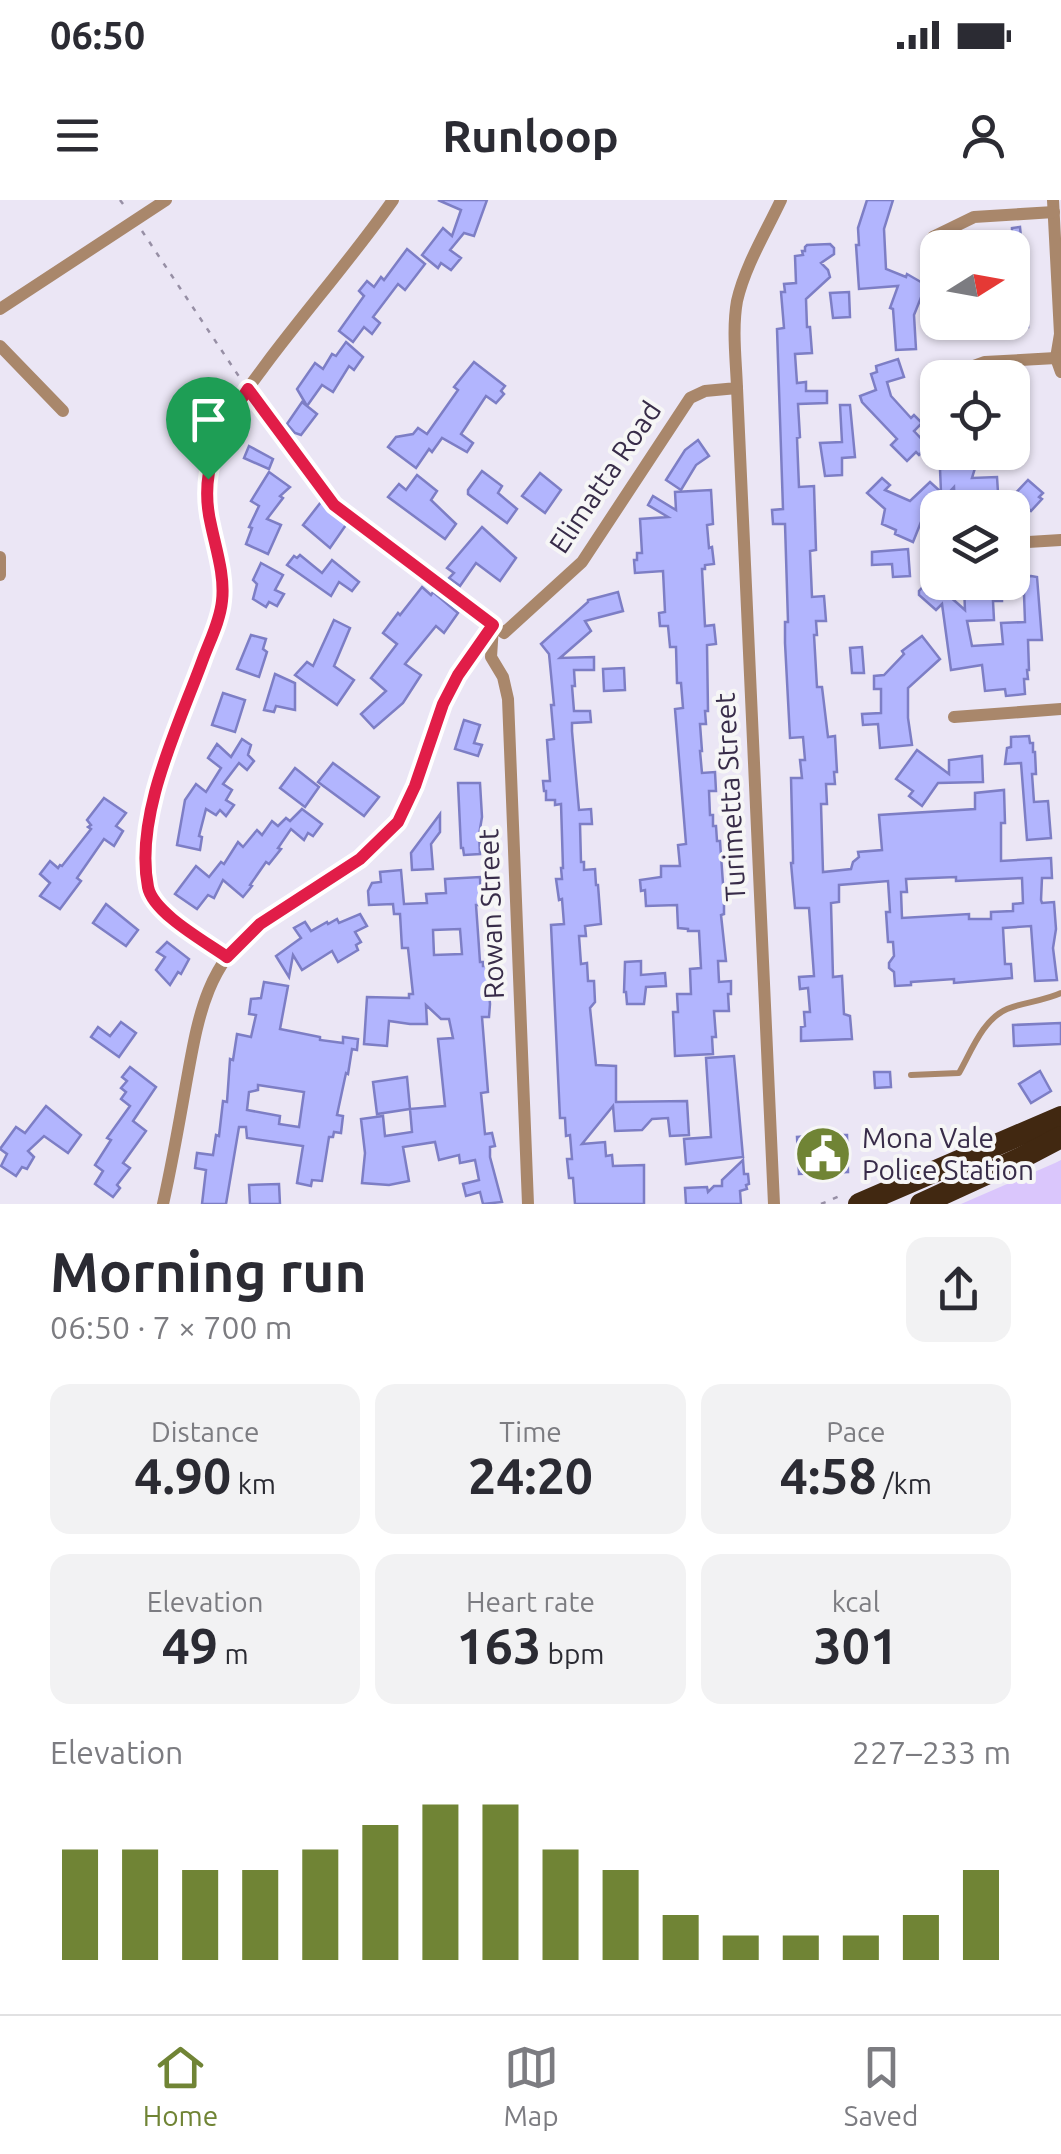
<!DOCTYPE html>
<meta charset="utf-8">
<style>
:root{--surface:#fff;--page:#f2f2f3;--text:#2b2b33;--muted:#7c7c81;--line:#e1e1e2;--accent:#708435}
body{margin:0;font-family:Ubuntu,sans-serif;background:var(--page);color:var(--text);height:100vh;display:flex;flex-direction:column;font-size:38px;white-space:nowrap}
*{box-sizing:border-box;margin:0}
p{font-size:32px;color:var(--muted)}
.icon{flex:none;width:55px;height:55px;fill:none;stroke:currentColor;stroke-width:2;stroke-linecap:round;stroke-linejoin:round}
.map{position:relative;height:1004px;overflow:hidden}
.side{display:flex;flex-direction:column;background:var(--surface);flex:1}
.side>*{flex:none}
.needle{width:65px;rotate:79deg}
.tools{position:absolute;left:920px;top:30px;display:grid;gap:20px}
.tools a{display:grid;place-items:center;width:110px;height:110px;border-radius:20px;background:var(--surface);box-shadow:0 2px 8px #0004;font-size:50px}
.pin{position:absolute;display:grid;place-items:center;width:85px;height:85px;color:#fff;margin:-102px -42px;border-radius:50% 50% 50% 0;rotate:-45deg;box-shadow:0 0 10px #0007}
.pin .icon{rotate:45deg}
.round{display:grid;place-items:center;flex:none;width:105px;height:105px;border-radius:20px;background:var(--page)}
.headline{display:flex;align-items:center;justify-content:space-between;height:170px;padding:0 50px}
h1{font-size:55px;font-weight:700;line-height:75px}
.stats{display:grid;grid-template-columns:repeat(3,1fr);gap:15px;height:170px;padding:10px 50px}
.stats div{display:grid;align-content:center;border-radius:20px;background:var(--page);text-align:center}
.stats b{font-size:50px;font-weight:700}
.stats small{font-size:28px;font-weight:400}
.stats p{font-size:28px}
.chart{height:280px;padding:20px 50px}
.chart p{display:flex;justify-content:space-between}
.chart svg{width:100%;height:180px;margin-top:10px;stroke:var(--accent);stroke-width:6}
.status{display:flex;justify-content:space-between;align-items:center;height:70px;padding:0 50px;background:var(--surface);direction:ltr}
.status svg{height:28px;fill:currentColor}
header{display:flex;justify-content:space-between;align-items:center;height:130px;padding:0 50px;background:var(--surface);font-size:45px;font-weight:700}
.tabs{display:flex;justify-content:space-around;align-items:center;height:140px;border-top:2px solid var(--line);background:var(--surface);font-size:28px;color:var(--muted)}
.tabs a{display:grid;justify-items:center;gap:5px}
.tabs .active{color:var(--accent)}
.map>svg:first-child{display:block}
</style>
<div class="status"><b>06:50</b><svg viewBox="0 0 49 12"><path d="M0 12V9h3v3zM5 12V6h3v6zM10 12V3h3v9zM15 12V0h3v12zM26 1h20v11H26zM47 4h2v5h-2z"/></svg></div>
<header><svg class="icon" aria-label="menu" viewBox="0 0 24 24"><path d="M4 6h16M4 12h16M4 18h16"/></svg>Runloop<svg class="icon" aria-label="person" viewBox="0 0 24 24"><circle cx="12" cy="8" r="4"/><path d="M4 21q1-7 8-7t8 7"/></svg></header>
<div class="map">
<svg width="1061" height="1004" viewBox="0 0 1061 1004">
<rect width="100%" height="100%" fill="#ebe6f5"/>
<polygon fill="#dac6fc" points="1061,960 1061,1004 961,1004 1055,963"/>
<g fill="#b2b5fe" stroke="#7d7ec5" stroke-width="2.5" fill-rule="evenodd">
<polygon points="438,0 487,0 474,36 464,33 450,50 461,58 451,70 441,63 438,68 422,55 443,28 452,36 461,10"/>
<polygon points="867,0 893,0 884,29 886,69 906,77 907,74 926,85 914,115 916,149 896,150 893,109 890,108 898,86 859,89 856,45 859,45 858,28"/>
<polygon points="1020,27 1026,87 1012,88 1012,48 998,48 997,34 1012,32 1012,28"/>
<path d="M830,44L834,48V54L821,63L828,70L830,77L806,99L807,127H810L812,153L795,154L797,183L806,182V191H827V203L798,204L800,237L797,238L799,287L814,286L816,350L810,351L812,397L824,396L826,421H816L817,435H814L817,487H822L828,537L835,536L837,572H834L835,584H826L827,604H821L823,672L851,669L853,662L859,657L858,652L882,650L879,615L975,609V593L1004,590L1005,623H1001V661L1051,658L1052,678H1042L1041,700L1042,703L1054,702L1056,729L1053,748L1057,780L1035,781L1031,726L1003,728L1005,764H1011L1012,778L954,783V779L911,782V785L895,786L894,772L889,768V763L894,756L893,742H888L886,712H890L888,681L839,685V702L831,703L833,777L842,776L844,814L850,816L852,839L801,841V827L805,826L804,812H810L808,788L800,789L799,777L814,776L809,708H795L791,663H793V657L791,578H802L800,560H805L803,537L790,538L785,443V422H788L785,324H773L772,310L783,309L777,129L784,128L781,92H785L784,84L796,83L795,56L803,55L802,51H805V47L807,45ZM956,677V681L1022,678L1023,703L1013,704V711L991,712V719H969V714L902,718L901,692H907L906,679Z"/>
<polygon points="407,49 425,64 405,90 398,84 373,117 380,123 372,134 364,127 353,142 339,131 364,96 359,91 367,81 374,87 381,77 384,80"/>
<polygon points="849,92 850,117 833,118 830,93"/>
<polygon points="1012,92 1021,92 1022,114 1027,114 1028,127 1015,127 1015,135 1002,136 1001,122 1012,122"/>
<polygon points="346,142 363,157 354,170 349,166 333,192 322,185 307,206 317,214 301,235 295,233 287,224 302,202 307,206 297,189 315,163 323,169 332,154 336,156"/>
<polygon points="898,159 904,177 887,182 891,196 911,218 914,215 922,223 914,231 928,246 919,255 916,252 907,261 891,245 897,239 862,202 860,196 876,190 871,174 877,172 876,166"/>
<polygon points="474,162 505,186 501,191 504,194 496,203 486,196 461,234 473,243 467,252 442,238 432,252 429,249 416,268 388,247 396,237 413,234 418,228 427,234 458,190 454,187"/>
<polygon points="1012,196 1025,196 1026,219 1012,220"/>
<polygon points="840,205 850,205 855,257 842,258 842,275 825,276 820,243 842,242"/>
<polygon points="698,240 709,256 696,265 681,290 666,280 685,250"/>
<polygon points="249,246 273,259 269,269 244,258"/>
<polygon points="968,252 980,252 972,278 997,277 999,308 955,308 954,287 928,315 925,312 913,342 895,334 896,330 882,324 885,309 867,293 882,278 890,285 885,290 910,301 930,282 941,292 940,269 958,268 960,259 966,260"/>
<polygon points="482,271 502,286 498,293 517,309 507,323 468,294 468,290"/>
<polygon points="269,272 290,287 280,296 283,298 267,319 281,325 268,354 246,344 252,328 249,327 259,306 251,301"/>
<polygon points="540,273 561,290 545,313 522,296"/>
<polygon points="417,275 437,291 431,300 456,324 445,339 388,297 399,284 406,290"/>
<polygon points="1028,280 1043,293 1039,297 1042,299 1031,311 1028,308 1022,315 1008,301"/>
<polygon points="711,290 713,324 707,325 709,348 712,347 714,364 705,365 705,369 702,369 705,426 714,425 716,444 707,445 708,511 705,511 706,524 700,524 702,551 700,551 702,573 715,572 716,591 709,591 710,615 713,615 713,626 716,626 717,641 720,641 724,698 724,714 721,715 726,761 718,761 719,782 731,781 731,794 728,794 729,811 714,811 716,837 712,837 713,854 675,856 673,812 678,812 677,794 691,794 690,769 701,768 699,731 688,731 688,729 678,728 677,705 646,706 645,690 641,691 640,680 661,677 661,666 680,666 678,645 686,644 675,509 683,508 681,483 677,483 676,447 670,447 668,426 660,426 659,413 665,412 663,371 635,373 634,360 637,360 637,353 642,353 640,319 668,317 648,305 653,296 676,310 675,292"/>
<polygon points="321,302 348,322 330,348 303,325"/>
<polygon points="482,327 516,358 500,381 476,363 460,386 449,378 454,373 447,368"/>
<polygon points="908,349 910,376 893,377 892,364 872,365 872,352"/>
<polygon points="300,355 322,373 332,360 359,382 352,391 339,382 331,396 287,365 294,356 297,358"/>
<polygon points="261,363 283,375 275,390 284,394 277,406 269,402 266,407 253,399 257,384 253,380"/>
<polygon points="1031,376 1037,377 1042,440 1028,440 1029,470 1027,470 1028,479 1024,479 1025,494 1006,496 1005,489 985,491 982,465 951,470 942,404 936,410 919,395 919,391 930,379 965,410 964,387 1002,386 1002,401 993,401 994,420 967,421 972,446 1003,444 1001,423 1025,422 1024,394 1009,395 1008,382 1012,382 1012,377"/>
<polygon points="422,387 431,395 433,392 458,413 444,433 436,426 405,464 421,475 403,503 374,528 361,514 386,491 371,478 397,444 383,433 398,413 400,415"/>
<polygon points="618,392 623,411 585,421 591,431 560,458 594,457 594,470 574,470 575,486 572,486 574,511 590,511 591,522 572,523 572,531 579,610 591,609 592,624 580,624 581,662 584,662 584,670 595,669 596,685 598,685 601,724 585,726 586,736 579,736 581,764 587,763 588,781 594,781 595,802 590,808 596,865 616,866 616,902 687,901 689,935 670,936 668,918 652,919 642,930 615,931 613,906 582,944 605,942 606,956 612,955 613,966 644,965 644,1004 575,1004 573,978 569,978 567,959 572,959 570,935 566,936 565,918 560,918 551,725 564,724 562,699 559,700 556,679 562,679 561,668 563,668 561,604 555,605 555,600 546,600 546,591 544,591 543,581 550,581 547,540 554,539 551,505 554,505 549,454 541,444 588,402 588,400"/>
<polygon points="334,420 350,428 334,466 354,480 337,505 295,475 307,462 313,466"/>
<polygon points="251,435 266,439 263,449 267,452 259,477 237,469"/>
<polygon points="922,436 940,459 908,488 908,518 912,545 880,548 878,524 863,525 862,514 881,513 881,489 874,489 874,476 884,475 904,454 902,451"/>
<polygon points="862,447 864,473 852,473 850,448"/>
<polygon points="624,468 625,490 604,491 603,469"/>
<polygon points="275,474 295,483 295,510 276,506 274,512 264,510"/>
<polygon points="223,493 245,500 235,532 212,525"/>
<polygon points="464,520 480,525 474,543 482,545 478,556 455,549"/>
<polygon points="1029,536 1030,543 1033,543 1033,552 1035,552 1036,574 1032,574 1034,602 1048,601 1051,638 1027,640 1021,563 1005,564 1007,548 1011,547 1011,537"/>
<polygon points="242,539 251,545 248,555 254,561 247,570 239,563 223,584 232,590 226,600 234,605 226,616 220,610 216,615 206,609 199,636 202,637 200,650 177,645 185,600 196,584 206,592 221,568 208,558 217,544 231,557"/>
<polygon points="917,550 949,574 949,560 982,556 983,582 938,583 922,606 909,596 913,591 896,579"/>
<polygon points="333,563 379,597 364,616 318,582"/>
<polygon points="295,568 319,587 305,607 280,588"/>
<polygon points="458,583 480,583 482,617 479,635 480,654 464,655 463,648 461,648"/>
<polygon points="104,598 126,613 116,626 123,631 114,646 104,639 77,678 81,681 60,709 40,696 50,683 40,674 50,661 58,668 60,665 62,666 91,629 88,627 91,625 87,620"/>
<polygon points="302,609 322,624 313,636 308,633 304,640 291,629 278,648 281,649 269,664 266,662 250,685 252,686 243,697 223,680 214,698 208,695 197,709 175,694 196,666 209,677 221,662 224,664 238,642 243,647 257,630 262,635 272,621 278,626 286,618 290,621"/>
<polygon points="440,614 440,632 431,644 433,669 412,670 411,653"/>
<path d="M401,670L404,704L427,703L426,694L446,693L445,679L480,677L481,705H476L478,733L480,762H483V766H487L490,804L489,817H482L488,892L481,893L485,934L492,933L495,946L490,947V957L502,1002L483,1004L480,992L466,996L463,984L479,980L475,960L460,963L459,955L439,960L435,942L403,947L409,981L389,985L362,983L365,953L361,919L383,916L385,936L412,932L410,909L377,914L373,882L407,877L410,909L445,906L438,839L453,838L449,819H441L426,805L427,824H410L389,821L387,846L364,844L367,797L409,798V794H413L408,748H402L400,714H394L393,704L369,705L368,691L372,683L381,682L380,672ZM460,729L462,754L434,755L433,730Z"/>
<polygon points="106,704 138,730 126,746 93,723"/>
<polygon points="360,714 367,726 355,732 361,742 356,745 358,750 338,762 332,751 302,770 293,755 289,777 276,756 301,738 294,728 305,722 311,731 327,722 328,724 337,719 339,723"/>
<polygon points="167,742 189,759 181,774 178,772 170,785 156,770 165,757 157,752"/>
<polygon points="641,761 641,775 665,773 666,786 646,787 644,804 627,804 626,792 624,792 625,762"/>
<path d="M264,782L288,786L280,829L320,837V840L343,843V837L358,839L357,850L352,849L348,874L346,873L337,915L343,916L341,933L334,932L333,937H329L322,981L312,980L311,986L297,983L303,946L247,938L246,927H239L226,1004H202L206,970L195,968L197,953L213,955L216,935L219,936L223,901L227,902L230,859L233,860L237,834L251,837L256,815L249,814L251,799L261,798ZM258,885L304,892L299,927L279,924L280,916L247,910L249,892L258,890Z"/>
<polygon points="121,822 136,833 119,857 91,837 98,827 110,836"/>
<polygon points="1061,823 1061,844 1014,846 1013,825"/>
<polygon points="734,856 743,957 686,964 684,939 711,937 706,858"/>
<polygon points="130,867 156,887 133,921 146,931 123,963 130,968 117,985 120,988 113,997 95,984 103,971 95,965 111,940 107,938 130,906 121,899 126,892 121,888 127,881 122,877"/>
<polygon points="1040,871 1051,891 1031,903 1019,884"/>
<polygon points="874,872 890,872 891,887 875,888"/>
<polygon points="46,906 81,935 68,953 44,936 28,951 34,957 27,969 22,967 16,976 1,966 7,954 0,949 16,927 25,933"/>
<polygon points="834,930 834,935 847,935 848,972 799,974 797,937 811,936 810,931"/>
<polygon points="743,960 744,974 748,974 749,984 746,985 747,989 740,991 741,1004 686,1004 685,988 707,987 708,992 714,986 722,986 722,980"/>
<polygon points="279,984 280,1004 250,1004 249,985"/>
</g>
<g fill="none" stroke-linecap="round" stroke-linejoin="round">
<g stroke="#978fa5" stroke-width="2.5" stroke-dasharray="5 8" stroke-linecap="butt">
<polyline points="120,0 126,8"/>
<polyline points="142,31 240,178"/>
<polyline points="257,201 334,305 484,418"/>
<polyline points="821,1004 842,995"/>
</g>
<path stroke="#a9876b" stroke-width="6" d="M911,875L959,873C971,852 983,819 1007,809C1024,802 1044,801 1061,793"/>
<g stroke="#a9876b" stroke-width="12">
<polyline points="1053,0 1060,134 1056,158 1061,172"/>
<polyline points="933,37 974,17 1054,12"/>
<polyline points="0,109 166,0"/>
<polyline points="0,146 63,211"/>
<polyline points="960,171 985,162 1056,158"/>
<polyline points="737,188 774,1004"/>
<polyline points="1012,343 1061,340"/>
<polyline points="0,357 0,375"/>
<polyline points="493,426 491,457 503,477 508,499 528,1004"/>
<polyline points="954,517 1061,509"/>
<path d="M227,757C210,745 165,717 154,702C118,651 198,472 219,417C228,364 200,316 210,264C217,227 244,194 266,164C307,109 353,57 393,0"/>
<path d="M163,1004C172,964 179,924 186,884C198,819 205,765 261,722C305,689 363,668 397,624C420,594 429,538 444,503C456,475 476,450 493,425L504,433L582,362L690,198L705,191L737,188C736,160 732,129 737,101C745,66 766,32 781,0"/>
</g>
<g stroke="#412811" stroke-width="22">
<polyline points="859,1004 1061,917"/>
<polyline points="921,1004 1023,957 1061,937"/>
</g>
</g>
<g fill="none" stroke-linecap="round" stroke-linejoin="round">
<g stroke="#fff" stroke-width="20">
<path id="route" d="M248,189L334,305L493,425L458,475L443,504L415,586L398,622L360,659L260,724L227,757C206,742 153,713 148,687C134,615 179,525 203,459C210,440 220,421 222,401C225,376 216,349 211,325C198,271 219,233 248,189Z"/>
</g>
<use href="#route" stroke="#e11d48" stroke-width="12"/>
</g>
<defs>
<g id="civic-disc" transform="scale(2.875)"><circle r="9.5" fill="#708435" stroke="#f6f6f6"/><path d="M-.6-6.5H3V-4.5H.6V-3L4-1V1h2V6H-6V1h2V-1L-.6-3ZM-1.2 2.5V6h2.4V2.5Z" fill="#fff"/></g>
</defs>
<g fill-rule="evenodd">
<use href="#civic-disc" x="823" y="954"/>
</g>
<g text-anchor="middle" stroke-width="8" stroke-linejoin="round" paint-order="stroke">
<g font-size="28" fill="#382c49" stroke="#f6f6f6">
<text transform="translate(605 277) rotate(-56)" y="10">Elimatta Road</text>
<text transform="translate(730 597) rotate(-93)" y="10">Turimetta Street</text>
<text transform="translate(491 714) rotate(-92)" y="10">Rowan Street</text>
</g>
<g font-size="28" fill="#382c49" stroke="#f6f6f6" text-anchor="start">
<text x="862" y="948">Mona Vale<tspan x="862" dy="32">Police Station</tspan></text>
</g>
</g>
</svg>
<div class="tools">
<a><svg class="needle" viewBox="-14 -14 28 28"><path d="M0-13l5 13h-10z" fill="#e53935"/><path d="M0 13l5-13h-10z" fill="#7c7c81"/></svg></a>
<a><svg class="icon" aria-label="locate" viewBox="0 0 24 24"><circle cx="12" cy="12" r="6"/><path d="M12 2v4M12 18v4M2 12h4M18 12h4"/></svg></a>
<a><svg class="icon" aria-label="layers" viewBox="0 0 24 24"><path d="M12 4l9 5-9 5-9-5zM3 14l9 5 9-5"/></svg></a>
</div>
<div class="pin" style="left:208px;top:279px;background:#1e9e55"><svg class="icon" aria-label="arrive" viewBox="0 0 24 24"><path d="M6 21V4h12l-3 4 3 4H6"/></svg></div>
</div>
<section class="side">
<div class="headline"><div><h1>Morning run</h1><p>06:50 · 7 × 700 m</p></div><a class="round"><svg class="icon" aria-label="share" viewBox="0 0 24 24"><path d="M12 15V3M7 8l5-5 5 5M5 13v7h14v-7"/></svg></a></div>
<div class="stats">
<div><p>Distance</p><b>4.90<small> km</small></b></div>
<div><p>Time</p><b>24:20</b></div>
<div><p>Pace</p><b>4:58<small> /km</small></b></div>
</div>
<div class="stats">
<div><p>Elevation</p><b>49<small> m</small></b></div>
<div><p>Heart rate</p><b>163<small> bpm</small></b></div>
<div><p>kcal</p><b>301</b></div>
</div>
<div class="chart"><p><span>Elevation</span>227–233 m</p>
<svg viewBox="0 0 160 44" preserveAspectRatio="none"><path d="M5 44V17M15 44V17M25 44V22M35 44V22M45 44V17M55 44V11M65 44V6M75 44V6M85 44V17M95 44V22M105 44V33M115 44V38M125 44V38M135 44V38M145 44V33M155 44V22"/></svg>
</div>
</section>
<nav class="tabs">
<a class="active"><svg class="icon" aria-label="home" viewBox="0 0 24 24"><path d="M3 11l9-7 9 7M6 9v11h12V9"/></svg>Home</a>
<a><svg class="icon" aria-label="map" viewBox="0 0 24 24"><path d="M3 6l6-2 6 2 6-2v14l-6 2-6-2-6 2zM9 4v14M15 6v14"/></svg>Map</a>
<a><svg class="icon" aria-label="saved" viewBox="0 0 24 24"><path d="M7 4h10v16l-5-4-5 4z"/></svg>Saved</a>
</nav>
